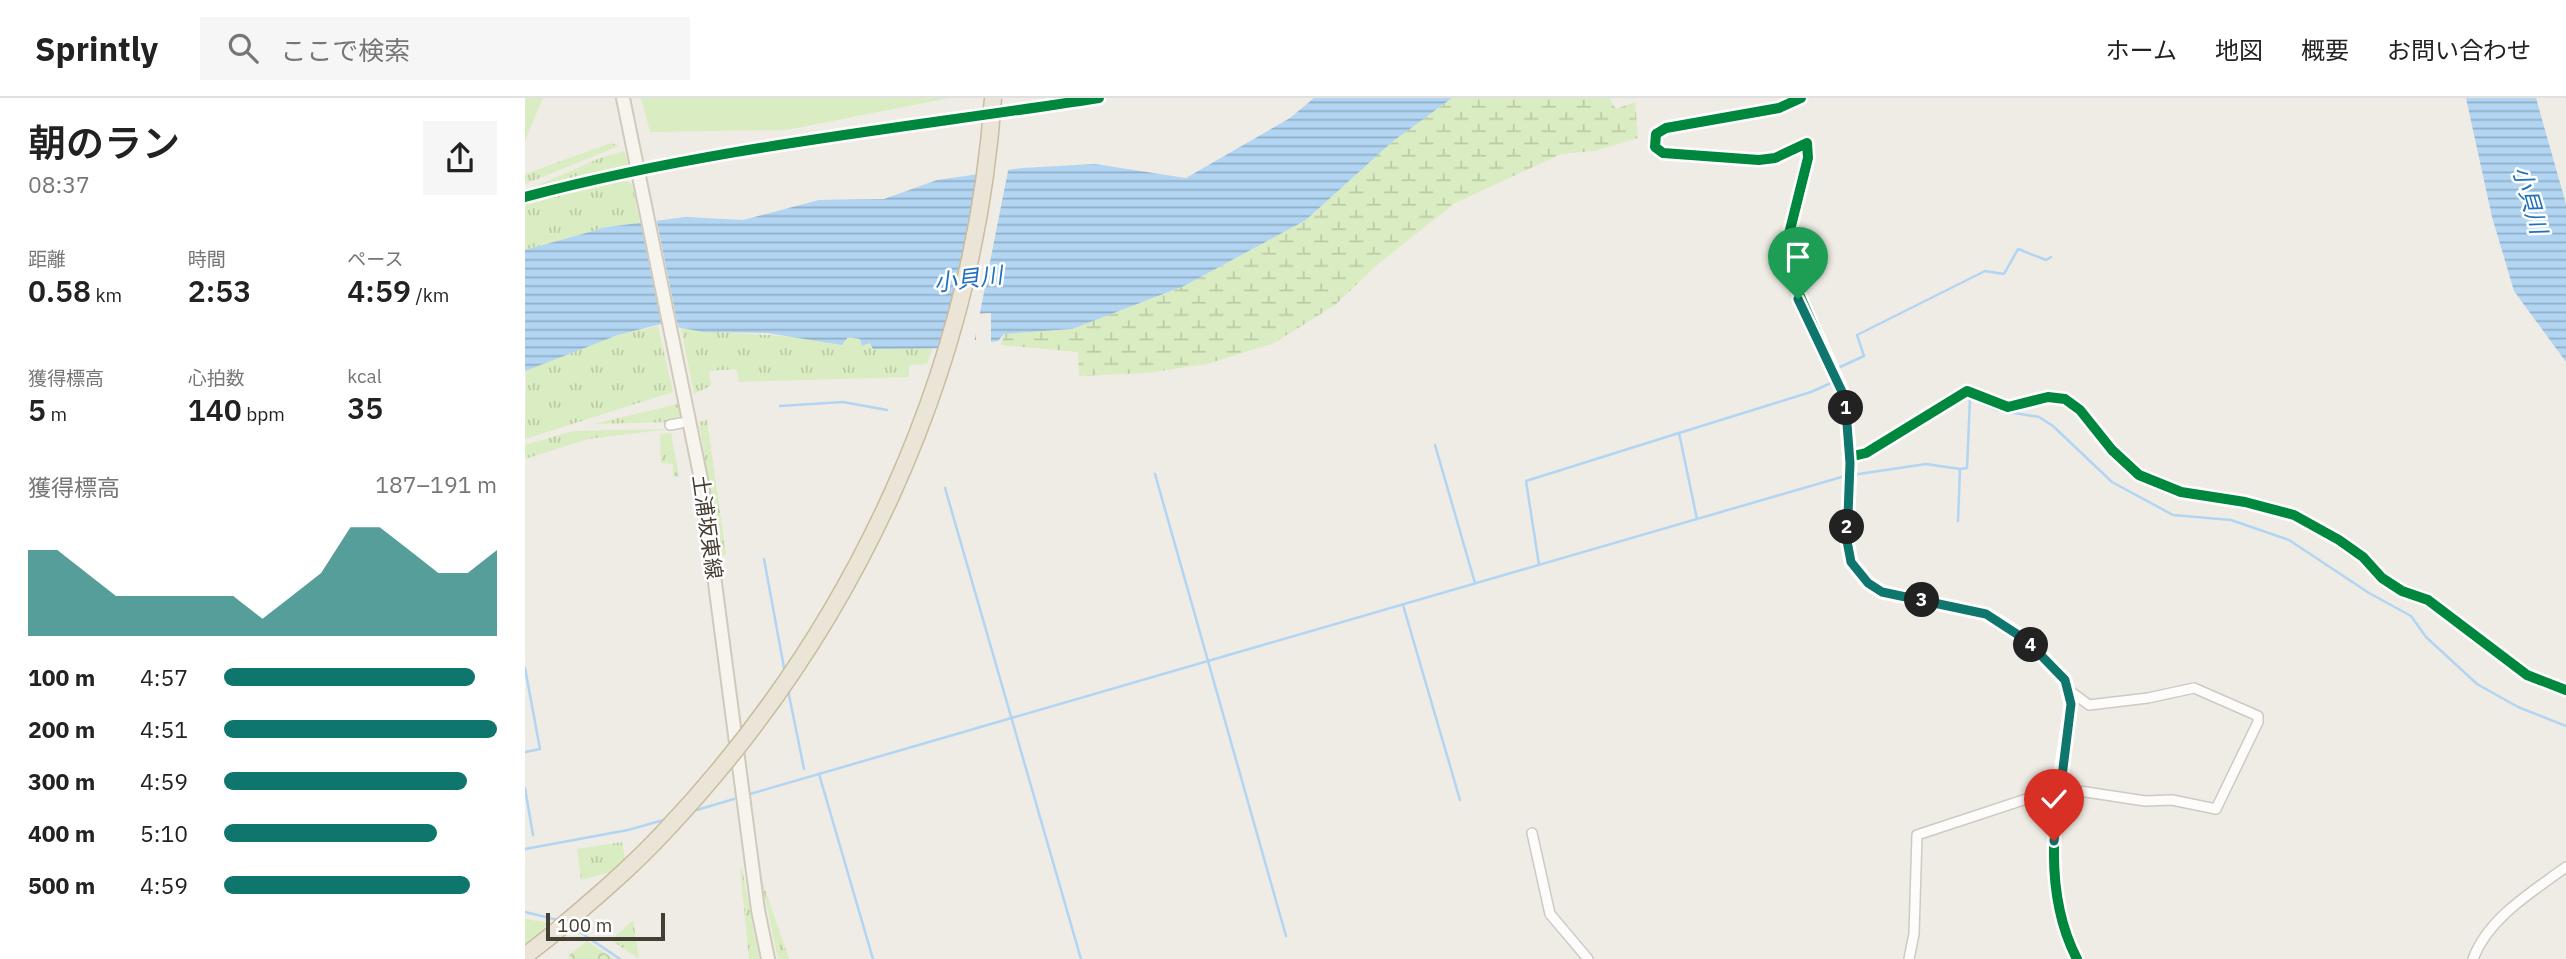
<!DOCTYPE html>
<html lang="ja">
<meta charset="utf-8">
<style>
:root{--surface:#fff;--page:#f6f6f6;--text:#222;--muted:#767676;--line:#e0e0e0;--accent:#0f766e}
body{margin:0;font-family:"IBM Plex Sans","Noto Sans JP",sans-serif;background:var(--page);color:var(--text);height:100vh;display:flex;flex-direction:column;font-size:26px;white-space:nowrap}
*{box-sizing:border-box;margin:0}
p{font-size:23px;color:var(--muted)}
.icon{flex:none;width:38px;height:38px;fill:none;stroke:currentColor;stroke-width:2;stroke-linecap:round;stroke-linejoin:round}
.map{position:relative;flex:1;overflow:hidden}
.drawer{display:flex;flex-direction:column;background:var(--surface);width:525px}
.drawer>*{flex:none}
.scale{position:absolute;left:21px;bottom:18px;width:119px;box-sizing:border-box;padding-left:7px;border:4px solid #453e32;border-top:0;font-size:19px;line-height:24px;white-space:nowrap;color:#453e32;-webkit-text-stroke:5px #fff;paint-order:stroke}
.pin{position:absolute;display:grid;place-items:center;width:60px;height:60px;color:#fff;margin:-72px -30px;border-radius:50% 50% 50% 0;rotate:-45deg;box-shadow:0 0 7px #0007}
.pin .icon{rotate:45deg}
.km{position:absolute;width:35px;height:35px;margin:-18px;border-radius:50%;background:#222;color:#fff;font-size:19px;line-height:35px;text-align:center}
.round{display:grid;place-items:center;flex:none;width:74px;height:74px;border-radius:0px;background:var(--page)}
.headline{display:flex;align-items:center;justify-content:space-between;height:119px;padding:0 28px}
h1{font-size:38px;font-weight:600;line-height:52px}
.metrics{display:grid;grid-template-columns:repeat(3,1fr);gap:10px;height:119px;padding:7px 28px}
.metrics div{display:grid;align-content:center}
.metrics b{font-size:30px;font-weight:600}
.metrics small{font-size:19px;font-weight:400}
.metrics p{font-size:19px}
.chart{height:196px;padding:14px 28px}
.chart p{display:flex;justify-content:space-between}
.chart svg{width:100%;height:126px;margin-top:7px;fill:var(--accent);opacity:.7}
ul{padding:0 28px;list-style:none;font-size:23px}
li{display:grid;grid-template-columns:112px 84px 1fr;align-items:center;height:52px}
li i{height:18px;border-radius:9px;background:var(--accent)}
header{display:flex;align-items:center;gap:42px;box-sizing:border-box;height:98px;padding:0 35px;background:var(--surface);border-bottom:2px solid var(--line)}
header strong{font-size:33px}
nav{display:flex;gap:38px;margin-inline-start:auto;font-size:24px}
.search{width:490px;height:63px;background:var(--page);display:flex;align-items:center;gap:18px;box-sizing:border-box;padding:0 24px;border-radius:0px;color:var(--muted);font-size:26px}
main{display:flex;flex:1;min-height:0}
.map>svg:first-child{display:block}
</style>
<header>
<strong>Sprintly</strong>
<div class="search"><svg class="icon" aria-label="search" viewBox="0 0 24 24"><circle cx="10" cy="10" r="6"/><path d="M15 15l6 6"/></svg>ここで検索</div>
<nav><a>ホーム</a><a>地図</a><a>概要</a><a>お問い合わせ</a></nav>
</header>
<main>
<section class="drawer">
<div class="headline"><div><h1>朝のラン</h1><p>08:37</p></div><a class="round"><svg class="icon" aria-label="share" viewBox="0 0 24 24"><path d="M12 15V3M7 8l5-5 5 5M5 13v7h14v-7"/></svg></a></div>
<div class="metrics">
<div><p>距離</p><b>0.58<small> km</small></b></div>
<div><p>時間</p><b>2:53</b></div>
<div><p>ペース</p><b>4:59<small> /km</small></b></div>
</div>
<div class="metrics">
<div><p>獲得標高</p><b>5<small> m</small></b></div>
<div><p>心拍数</p><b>140<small> bpm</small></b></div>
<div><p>kcal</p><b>35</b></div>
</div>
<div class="chart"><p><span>獲得標高</span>187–191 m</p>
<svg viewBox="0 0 160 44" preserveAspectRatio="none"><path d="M0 44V14L10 14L20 22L30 30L40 30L50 30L60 30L70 30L80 38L90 30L100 22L110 6L120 6L130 14L140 22L150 22L160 14V44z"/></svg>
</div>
<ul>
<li><b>100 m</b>4:57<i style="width:92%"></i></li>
<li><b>200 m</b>4:51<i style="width:100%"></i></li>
<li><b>300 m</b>4:59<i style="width:89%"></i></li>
<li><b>400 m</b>5:10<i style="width:78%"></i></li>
<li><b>500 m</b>4:59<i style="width:90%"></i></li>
</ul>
</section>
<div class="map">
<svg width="2041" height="861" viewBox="0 0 2041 861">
<defs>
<pattern id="grass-tufts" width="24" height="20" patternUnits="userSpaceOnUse" patternTransform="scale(1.75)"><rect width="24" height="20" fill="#daecc2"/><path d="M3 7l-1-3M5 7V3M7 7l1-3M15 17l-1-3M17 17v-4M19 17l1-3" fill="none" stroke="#bccba7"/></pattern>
<pattern id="forest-crowns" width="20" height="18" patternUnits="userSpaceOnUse" patternTransform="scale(1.75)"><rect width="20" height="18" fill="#daecc2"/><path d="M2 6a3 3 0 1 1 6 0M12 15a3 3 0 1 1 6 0" fill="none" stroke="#bccba7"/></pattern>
<pattern id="wetland-marsh" width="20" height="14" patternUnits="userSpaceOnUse" patternTransform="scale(1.75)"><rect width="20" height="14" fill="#daecc2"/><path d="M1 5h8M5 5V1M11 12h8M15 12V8" fill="none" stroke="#bccba7"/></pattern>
<pattern id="water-rules" width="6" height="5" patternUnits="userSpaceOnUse" patternTransform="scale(1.75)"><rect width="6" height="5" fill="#b1d5f2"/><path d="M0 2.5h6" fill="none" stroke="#92aec5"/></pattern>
</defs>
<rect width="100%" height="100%" fill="#efece5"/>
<g fill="url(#grass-tufts)">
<polygon points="86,45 94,48 0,86 0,76"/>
<polygon points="99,53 104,67 0,97 0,93 75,60"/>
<polygon points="95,80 107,86 115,125 82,129 0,152 0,104"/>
<polygon points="133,228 148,294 0,341 1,271 93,237"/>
<path d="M156,230C208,239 264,233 317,247L323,239L335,241L337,248L345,245L351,251L408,249L402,266L384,267V279L214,284L211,271L184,273L186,288L169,296Z"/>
<polygon points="153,306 156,321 147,324 68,326"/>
<polygon points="182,322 201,456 196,459 174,324"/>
<polygon points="145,331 63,341 0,361 0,347 48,333"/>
<polygon points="146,335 154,378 148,379 148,366 136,365 135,336"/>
<polygon points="97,744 100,760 86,774 56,782 52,751"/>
<polygon points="215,770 217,771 234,861 224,861"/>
<polygon points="236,780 264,861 253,861"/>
<polygon points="0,821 24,825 0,848"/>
<polygon points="108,822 114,861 86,842"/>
</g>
<polygon fill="url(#forest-crowns)" points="62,843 89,861 90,861 46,861 43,858"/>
<polygon fill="url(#wetland-marsh)" points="927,0 1084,0 1091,11 1110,4 1113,40 1069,53 1036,56 930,105 853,166 810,207 749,245 682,266 622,275 554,278 553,254 476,247 479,236 547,231 659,188 781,122 867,44"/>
<g fill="#daecc2">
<polygon points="0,0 18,0 0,43"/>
<polygon points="116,0 424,0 261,32 125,34"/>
</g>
<g fill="url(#water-rules)">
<polygon points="789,0 927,0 867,44 781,122 659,188 547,231 479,236 473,243 466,244 466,215 451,216 451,242 444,242 439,250 348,251 345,245 337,248 335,241 323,239 317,247 242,235 178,234 136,226 93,237 0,273 0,152 82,129 161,119 218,122 294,102 359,101 412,82 497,70 570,66 661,80 765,20"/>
<polygon points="1941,0 2011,0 2041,106 2041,264 1989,193 1967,119"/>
</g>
<g fill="#efece5">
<polygon points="484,68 449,245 443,246 439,253 415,253 437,169 455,73"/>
<polygon points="131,119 154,233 137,229 115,121"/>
</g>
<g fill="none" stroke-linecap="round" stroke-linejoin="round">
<g stroke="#b1d5f2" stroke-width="2.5">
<polyline points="255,308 318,304 362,312"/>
<polyline points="910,347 950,485"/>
<polyline points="1435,371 1442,370 1445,300 1472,312 1514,319 1528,328 1587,384 1648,417 1706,422 1764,442 1844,495 1886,518 1901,539 1952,586 1993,609 2041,628"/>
<polyline points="630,376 761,838"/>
<polyline points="1327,377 1401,366 1435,371 1433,423"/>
<polyline points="420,390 556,861"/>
<polyline points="1172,421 1154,335 1286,294 1317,280 1313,270 1339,258 1332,237 1460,173 1479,176 1493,151 1521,162 1526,159"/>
<polyline points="239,461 260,575"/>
<polyline points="1014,467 1001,383 1154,335"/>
<polyline points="878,507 935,702"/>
<polyline points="0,570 15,651 0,654"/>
<polyline points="263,592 279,671"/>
<polyline points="294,676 348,861"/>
<polyline points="0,690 8,737"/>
<polyline points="225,696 1320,378"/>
<polyline points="165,714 209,701"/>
<polyline points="0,751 103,732 142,721"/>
<polyline points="0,814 33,822"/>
<polyline points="46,828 95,861"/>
</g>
<g stroke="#cdcac3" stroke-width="12">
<g id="minor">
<path d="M1276,0L1254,10L1141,30L1131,36L1130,49L1138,55L1234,62L1250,60L1282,45L1283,60L1258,160L1320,300L1325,365L1322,442L1326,464L1343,485L1357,494L1461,516L1479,527L1501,542L1540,582L1546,606C1535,690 1511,782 1552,861"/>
<polyline points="145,327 156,325"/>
<polyline points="1324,359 1341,355 1442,293 1483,309 1523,299 1540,301 1555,312 1587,352 1614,377 1656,394 1720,404 1769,417 1814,442 1838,459 1857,480 1877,493 1903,502 2002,577 2041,592"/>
<polyline points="1007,735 1025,816 1063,861"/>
<polyline points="1384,861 1389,836 1392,737 1535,690 1620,703 1647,702 1691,711 1733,624 1733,618 1669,590 1623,600 1564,607 1545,593"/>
<path d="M1948,861C1963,820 2007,794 2041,769"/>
</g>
</g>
<g stroke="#cfcabc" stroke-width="16">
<polyline id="secondary" points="98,0 177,386 233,812 243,861"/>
</g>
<g stroke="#cabc9e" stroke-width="19">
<polyline id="motorway" points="0,858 23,840"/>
</g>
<use href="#minor" stroke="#fdfcfb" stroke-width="9"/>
<use href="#secondary" stroke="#f6f4ec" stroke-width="12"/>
<use href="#motorway" stroke="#ebe5d7" stroke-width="16"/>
<g stroke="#cabc9e" stroke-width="19" stroke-linecap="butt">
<path id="motorway-bridge" d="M23,840C63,806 104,772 140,733C328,534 449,275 468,0"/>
</g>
<use href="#motorway-bridge" stroke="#ebe5d7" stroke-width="16"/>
<g stroke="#fff" stroke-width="15">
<g id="cycleway">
<path d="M1276,0L1254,10L1141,30L1131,36L1130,49L1138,55L1234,62L1250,60L1282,45L1283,60L1258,160L1320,300L1325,365L1322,442L1326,464L1343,485L1357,494L1461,516L1479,527L1501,542L1540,582L1546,606C1535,690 1511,782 1552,861"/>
<path d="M0,99C188,49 382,30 574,0"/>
<polyline points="1324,359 1341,355 1442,293 1483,309 1523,299 1540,301 1555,312 1587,352 1614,377 1656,394 1720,404 1769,417 1814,442 1838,459 1857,480 1877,493 1903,502 2002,577 2041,592"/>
</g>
</g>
<use href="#cycleway" stroke="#00873e" stroke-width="10"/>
</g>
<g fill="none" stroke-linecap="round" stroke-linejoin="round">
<g stroke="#fff" stroke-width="14">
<polyline id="route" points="1273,201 1320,300 1325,365 1322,443 1326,464 1343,485 1357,494 1461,516 1501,542 1540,582 1546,606 1529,743"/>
</g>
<use href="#route" stroke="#0f766e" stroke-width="9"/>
</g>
<g text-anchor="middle" stroke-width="5" stroke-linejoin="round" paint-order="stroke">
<g font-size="21" fill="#453e32" stroke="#fff">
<text transform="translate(182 429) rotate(82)" y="7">土浦坂東線</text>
</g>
<g font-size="23" font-style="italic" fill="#2172ba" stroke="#fff">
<text transform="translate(2005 102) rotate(74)" y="8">小貝川</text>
<text transform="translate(443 181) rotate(-7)" y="8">小貝川</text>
</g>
</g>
</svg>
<div class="scale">100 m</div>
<div class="pin" style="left:1273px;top:201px;background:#1e9e55"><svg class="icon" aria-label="arrive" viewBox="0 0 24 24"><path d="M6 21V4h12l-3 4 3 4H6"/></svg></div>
<div class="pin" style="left:1529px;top:743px;background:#d93025"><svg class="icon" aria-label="check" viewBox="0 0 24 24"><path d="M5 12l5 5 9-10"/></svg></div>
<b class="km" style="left:1321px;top:310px">1</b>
<b class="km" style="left:1322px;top:429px">2</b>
<b class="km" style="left:1397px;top:502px">3</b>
<b class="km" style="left:1506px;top:547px">4</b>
</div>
</main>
